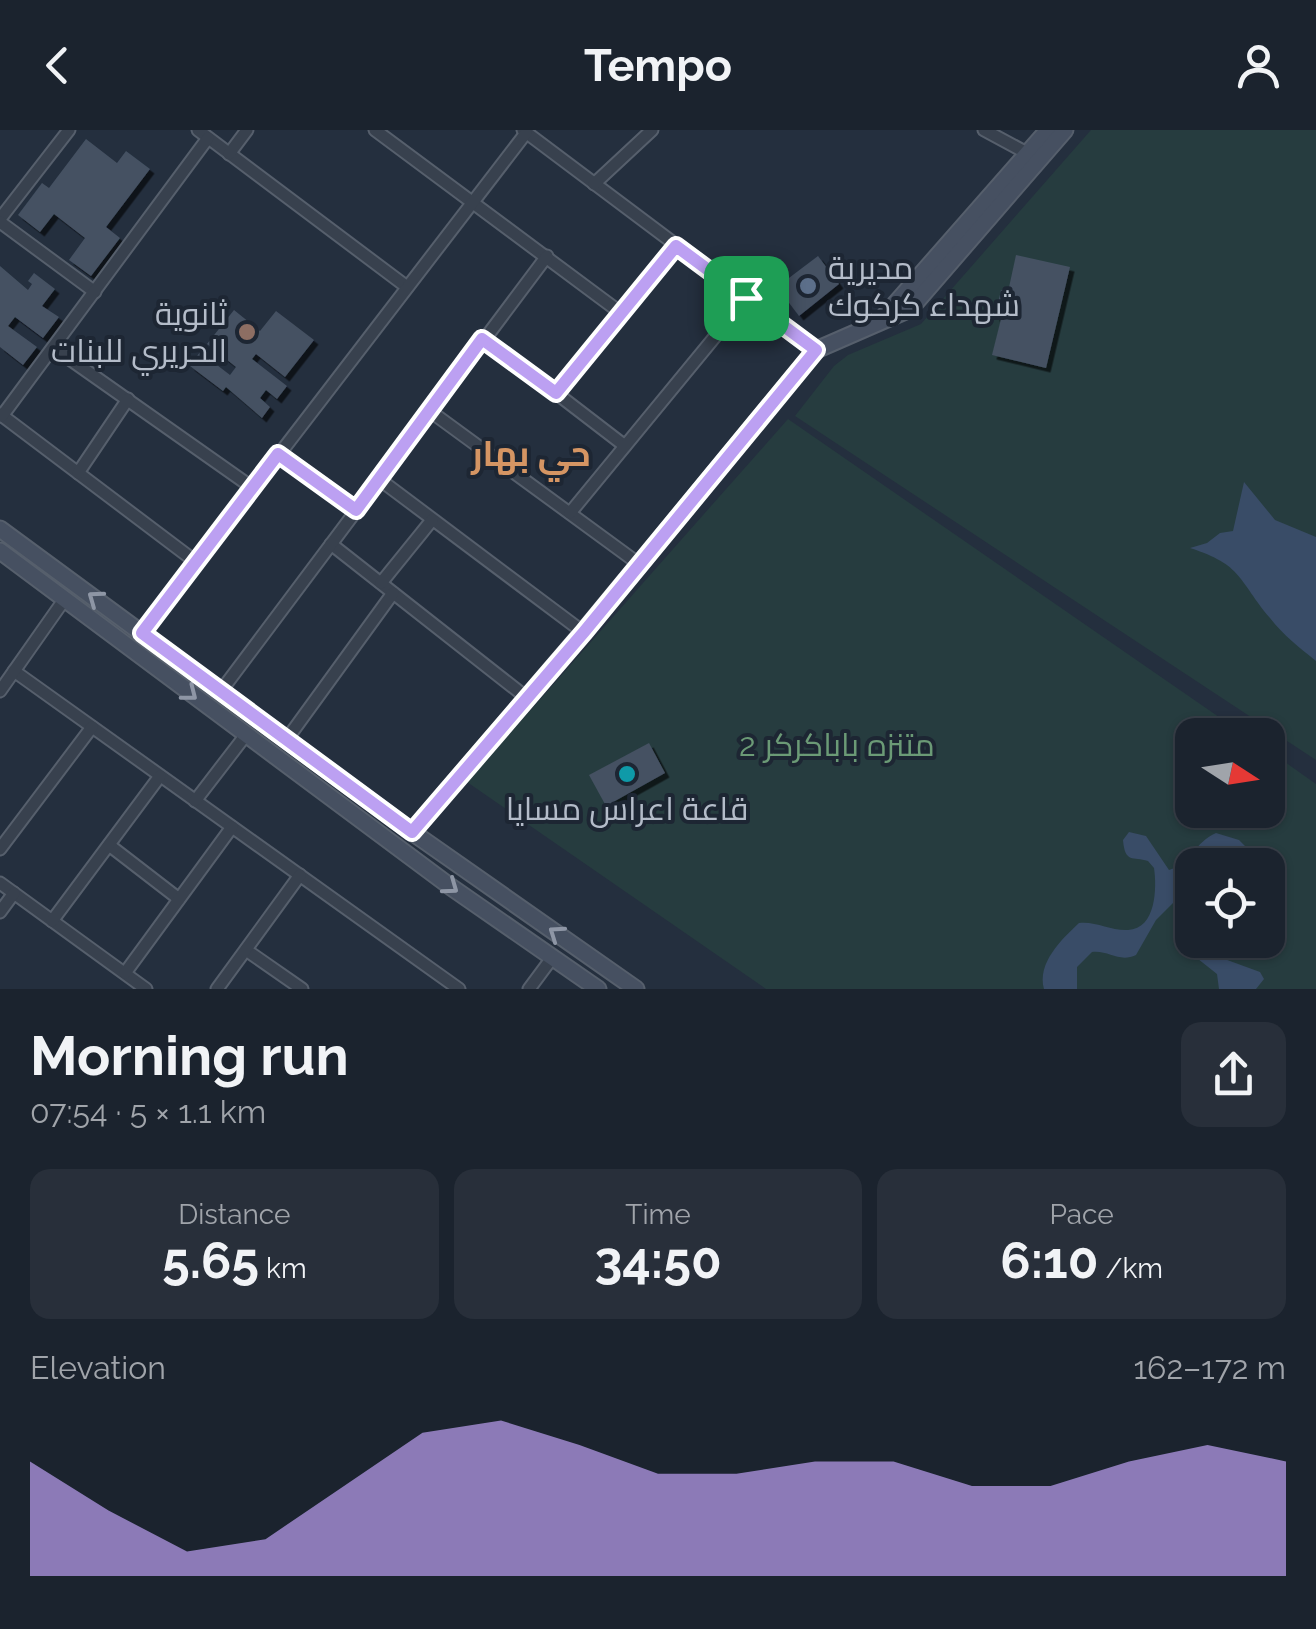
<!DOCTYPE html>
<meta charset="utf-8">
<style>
:root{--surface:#1b232e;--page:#282f3a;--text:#f1f3f6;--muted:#a0a4aa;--line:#39404a;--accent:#bca0f2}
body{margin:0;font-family:Raleway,Cairo,sans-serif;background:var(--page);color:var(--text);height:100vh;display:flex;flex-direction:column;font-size:38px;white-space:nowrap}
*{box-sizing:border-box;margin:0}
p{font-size:32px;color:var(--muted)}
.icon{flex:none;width:55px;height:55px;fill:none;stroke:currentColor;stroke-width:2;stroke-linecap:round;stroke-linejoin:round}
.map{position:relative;height:859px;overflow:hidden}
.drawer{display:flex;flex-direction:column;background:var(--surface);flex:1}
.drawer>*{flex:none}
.needle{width:65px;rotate:102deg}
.controls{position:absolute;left:1175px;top:588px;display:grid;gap:20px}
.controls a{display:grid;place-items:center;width:110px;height:110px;border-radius:20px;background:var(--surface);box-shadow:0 2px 8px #0004,0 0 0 2px var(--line);font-size:50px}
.pin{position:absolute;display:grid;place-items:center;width:85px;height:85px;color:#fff;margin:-42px;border-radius:20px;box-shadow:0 5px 15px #0006}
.round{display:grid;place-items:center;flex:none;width:105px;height:105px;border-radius:20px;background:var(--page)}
.head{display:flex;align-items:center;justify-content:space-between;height:170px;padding:0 30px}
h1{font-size:55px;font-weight:700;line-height:75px}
.stats{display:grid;grid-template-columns:repeat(3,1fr);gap:15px;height:170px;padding:10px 30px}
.stats div{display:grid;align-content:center;border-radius:20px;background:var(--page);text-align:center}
.stats b{font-size:50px;font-weight:700}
.stats small{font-size:28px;font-weight:400}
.stats p{font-size:28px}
.chart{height:280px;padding:20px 30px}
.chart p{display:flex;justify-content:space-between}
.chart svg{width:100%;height:180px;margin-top:10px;fill:var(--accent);opacity:.7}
header{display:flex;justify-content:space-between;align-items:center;height:130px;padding:0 30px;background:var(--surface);font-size:45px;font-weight:700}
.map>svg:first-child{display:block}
</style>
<header><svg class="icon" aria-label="back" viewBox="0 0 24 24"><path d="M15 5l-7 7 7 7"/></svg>Tempo<svg class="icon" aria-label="person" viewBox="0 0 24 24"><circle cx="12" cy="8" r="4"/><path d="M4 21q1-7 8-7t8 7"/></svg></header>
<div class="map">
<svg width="1316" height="859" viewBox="0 0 1316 859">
<defs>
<filter id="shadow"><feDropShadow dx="4.5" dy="4.5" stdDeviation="0" flood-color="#0009"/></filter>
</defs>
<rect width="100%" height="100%" fill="#242f3e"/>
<g fill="#263c3f" fill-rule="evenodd">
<polygon points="1091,0 1316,0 1316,630 795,286 834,236 848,225 921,194"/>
<path d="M788,289L1245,605H1192V680H1268V620L1316,654V859H766L467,652ZM1192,735H1268V810H1192Z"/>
</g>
<g fill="#394c67">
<path d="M1244,352L1275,390L1316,407V531C1300,518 1283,505 1270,488C1238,450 1243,435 1190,418L1207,413L1220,403L1233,401Z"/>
<path d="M1129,702L1146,706L1169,740C1189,735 1196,711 1216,703L1239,710L1254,725L1253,735H1229L1218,727L1199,731L1187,740L1176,770L1156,790L1136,825C1119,833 1109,820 1092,822L1077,837V859H1044C1037,833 1061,810 1079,793C1096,791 1111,801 1128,800C1156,799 1157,758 1154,738L1148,731C1133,726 1125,734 1123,710Z"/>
<polygon points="1192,787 1192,810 1208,810 1219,827 1260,842 1264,849 1256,859 1219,859 1217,844 1188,821 1187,812"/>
</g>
<g fill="#455162" filter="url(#shadow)">
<polygon points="86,9 117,33 126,21 150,39 106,97 120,108 91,146 69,130 85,108 54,84 40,102 18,85 42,53 49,58"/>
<polygon points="1016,125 1070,137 1046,238 992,225 1001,189 995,187 1001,160 1008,162"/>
<polygon points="818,126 839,154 799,186 777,157"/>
<polygon points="0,136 28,160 32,154 28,151 34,143 55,159 42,176 59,187 43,208 15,187 8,196 37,217 23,235 0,217"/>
<polygon points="234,180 260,201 276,181 314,210 285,247 256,224 252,229 287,256 277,269 266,260 260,268 270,277 262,288 226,257 223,261 190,236 200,222 230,245 236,237 207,214"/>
<polygon points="649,613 665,643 606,676 589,645"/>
</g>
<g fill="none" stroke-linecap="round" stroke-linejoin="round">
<g stroke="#565f6c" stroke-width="15">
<g id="minor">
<polyline points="198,0 407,157"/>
<polyline points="375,0 621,183"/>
<polyline points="523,0 816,220"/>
<polyline points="984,0 1027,23"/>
<polyline points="229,24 247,0"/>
<polyline points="594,54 652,0"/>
<polyline points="0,89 69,0"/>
<polyline points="0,92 95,162"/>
<polyline points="482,209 556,263 676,116"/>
<polyline points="54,218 253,358"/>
<polyline points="556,263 625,316"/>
<polyline points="430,281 639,434"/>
<polyline points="0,284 196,432"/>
<polyline points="2,286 208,8"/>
<polyline points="278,325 355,380"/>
<polyline points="78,343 128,269"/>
<polyline points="379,349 583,502"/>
<polyline points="570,383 746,169"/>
<polyline points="331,414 527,568"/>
<polyline points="381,453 432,390"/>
<polyline points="142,503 526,3"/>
<polyline points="14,541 459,859"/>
<polyline points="0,561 64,470"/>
<polyline points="221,561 547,126"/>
<polyline points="287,609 393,463"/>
<polyline points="195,671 245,606"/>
<polyline points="109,715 179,769"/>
<polyline points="0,719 92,597"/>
<polyline points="0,753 146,859"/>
<polyline points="0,782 14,763"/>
<polyline points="52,791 160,646"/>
<polyline points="246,820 302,859"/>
<polyline points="125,843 232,697"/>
<polyline points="217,859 300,745"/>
<polyline points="529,859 552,828"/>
</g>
</g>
<g stroke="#565f6c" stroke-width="19">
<g id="secondary">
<polyline points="881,190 1048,0"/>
<polyline points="0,399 412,702 636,859"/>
<polyline points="0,421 451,757 598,859"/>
<polyline points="412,702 583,502 816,220 910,179 1065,0"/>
</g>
</g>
<use href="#minor" stroke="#38414e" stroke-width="11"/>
<use href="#secondary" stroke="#465061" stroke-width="15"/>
</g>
<defs><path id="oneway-chevron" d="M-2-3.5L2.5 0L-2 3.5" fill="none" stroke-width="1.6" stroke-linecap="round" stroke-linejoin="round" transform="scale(2.5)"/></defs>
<g stroke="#8e96a5">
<use href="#oneway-chevron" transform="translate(95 468) rotate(-144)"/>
<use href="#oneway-chevron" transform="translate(190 564) rotate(38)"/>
<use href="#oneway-chevron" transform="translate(451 757) rotate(36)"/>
<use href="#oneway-chevron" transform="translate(556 803) rotate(-145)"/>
</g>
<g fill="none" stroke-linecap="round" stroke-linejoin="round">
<g stroke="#fff" stroke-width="20">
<polygon id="route" points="676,116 816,220 584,502 412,702 142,503 278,324 356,380 482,209 556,263"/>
</g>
<use href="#route" stroke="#bca0f2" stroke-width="12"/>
</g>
<circle fill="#5c6f8a" stroke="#1d2633" stroke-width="4" cx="808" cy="156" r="10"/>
<circle fill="#8d6e63" stroke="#1d2633" stroke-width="4" cx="247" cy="202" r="10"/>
<circle fill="#0f9aa8" stroke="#1d2633" stroke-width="4" cx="627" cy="644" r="10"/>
<g text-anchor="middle" stroke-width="8" stroke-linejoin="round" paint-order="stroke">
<g font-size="32" fill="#b4bcc9" stroke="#1d2633" text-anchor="start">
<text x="828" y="149">مديرية<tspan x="828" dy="37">شهداء كركوك</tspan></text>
<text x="227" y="195" text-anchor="end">ثانوية<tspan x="227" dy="37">الحريري للبنات</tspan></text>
<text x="627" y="690" text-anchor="middle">قاعة اعراس مسايا</text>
</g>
<g font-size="32" fill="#6b9a76" stroke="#1d2633">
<text x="837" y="626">متنزه باباكركر 2</text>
</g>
<g font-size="35" font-weight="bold" fill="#d59563" stroke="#1d2633">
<text x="531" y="336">حي بهار</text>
</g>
</g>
</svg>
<div class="controls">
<a><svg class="needle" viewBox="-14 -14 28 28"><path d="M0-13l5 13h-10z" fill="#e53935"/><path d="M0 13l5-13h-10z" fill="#a0a4aa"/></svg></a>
<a><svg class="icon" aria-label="locate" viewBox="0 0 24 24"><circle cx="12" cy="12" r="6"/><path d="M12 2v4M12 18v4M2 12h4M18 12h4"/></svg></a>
</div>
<div class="pin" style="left:746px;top:168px;background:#1e9e55"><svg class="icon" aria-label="arrive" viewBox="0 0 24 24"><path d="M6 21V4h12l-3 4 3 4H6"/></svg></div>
</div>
<section class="drawer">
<div class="head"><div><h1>Morning run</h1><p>07:54 · 5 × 1.1 km</p></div><a class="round"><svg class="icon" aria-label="share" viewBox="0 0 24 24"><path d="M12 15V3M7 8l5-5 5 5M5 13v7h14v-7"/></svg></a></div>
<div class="stats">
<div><p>Distance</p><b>5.65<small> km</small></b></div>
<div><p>Time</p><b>34:50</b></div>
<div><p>Pace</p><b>6:10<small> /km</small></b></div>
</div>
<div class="chart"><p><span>Elevation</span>162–172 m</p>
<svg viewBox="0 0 160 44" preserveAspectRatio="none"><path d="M0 44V16L10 28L20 38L30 35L40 22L50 9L60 6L70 12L80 19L90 19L100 16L110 16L120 22L130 22L140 16L150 12L160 16V44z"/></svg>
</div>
</section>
